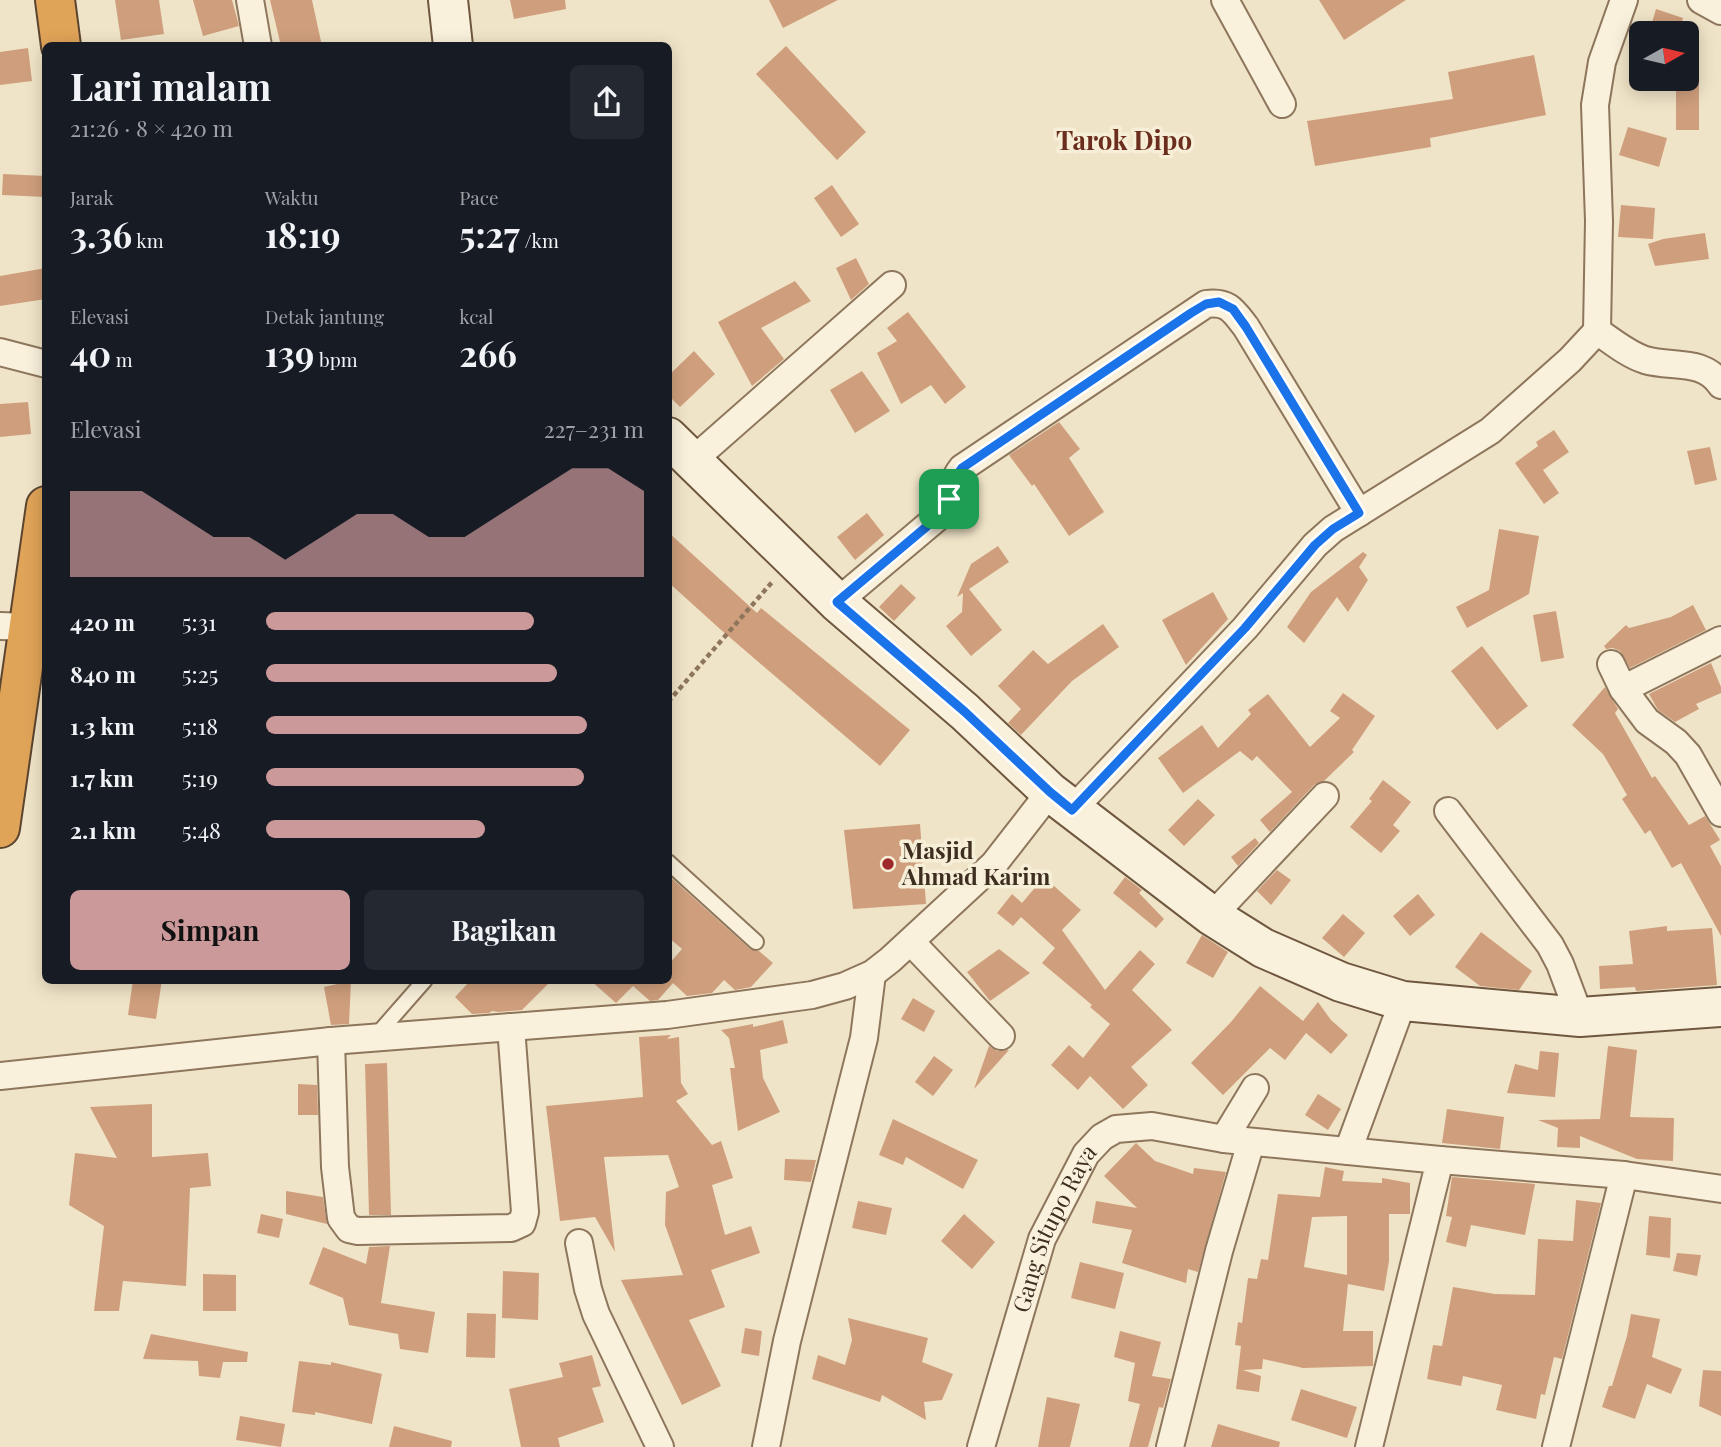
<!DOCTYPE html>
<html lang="id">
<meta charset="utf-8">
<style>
:root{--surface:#171b24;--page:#242831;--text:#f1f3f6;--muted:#9ea1a6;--accent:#cc999b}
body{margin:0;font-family:"Playfair Display",serif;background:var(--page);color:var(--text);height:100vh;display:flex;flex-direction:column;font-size:26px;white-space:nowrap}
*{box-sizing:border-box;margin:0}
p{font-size:23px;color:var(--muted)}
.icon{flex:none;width:38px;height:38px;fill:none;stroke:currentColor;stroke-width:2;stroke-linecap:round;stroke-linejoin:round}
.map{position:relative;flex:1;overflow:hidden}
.details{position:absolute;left:42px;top:42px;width:630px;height:942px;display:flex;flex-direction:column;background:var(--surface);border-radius:10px;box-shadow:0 4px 18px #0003}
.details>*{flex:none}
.needle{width:46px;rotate:82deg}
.controls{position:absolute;left:1629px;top:21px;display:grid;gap:14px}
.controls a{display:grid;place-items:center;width:70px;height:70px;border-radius:10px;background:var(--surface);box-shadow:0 4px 18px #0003;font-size:35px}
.pin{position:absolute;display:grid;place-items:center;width:60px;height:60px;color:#fff;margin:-30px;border-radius:14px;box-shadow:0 4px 10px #0006}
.round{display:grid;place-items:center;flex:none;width:74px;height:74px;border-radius:10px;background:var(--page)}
.overview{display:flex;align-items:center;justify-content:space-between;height:119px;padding:0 28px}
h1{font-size:38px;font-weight:700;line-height:52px}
.stats{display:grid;grid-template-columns:repeat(3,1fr);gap:10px;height:119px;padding:7px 28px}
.stats div{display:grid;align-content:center}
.stats b{font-size:35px;font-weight:700}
.stats small{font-size:19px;font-weight:400}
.stats p{font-size:19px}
.chart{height:196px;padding:14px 28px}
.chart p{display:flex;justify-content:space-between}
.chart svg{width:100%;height:126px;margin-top:7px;fill:var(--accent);opacity:.7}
.button{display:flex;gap:14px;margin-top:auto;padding:14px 28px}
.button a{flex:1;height:80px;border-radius:10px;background:var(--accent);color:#111;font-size:28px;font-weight:700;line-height:80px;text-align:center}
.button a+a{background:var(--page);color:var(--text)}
ul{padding:0 28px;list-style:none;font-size:23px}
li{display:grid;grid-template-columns:112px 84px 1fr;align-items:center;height:52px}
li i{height:18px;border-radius:9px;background:var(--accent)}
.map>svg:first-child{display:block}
</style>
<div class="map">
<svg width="1721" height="1447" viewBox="0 0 1721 1447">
<rect width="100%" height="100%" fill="#f0e4c8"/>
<g fill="#cf9f7d" fill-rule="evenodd">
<polygon points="115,0 159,0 164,34 121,40"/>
<polygon points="193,0 232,0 239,26 203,36"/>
<polygon points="270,0 312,0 322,46 281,46"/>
<polygon points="510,0 565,0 566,9 514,19"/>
<polygon points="769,0 838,0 783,28"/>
<polygon points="1319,0 1406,0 1344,40"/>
<polygon points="1656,9 1683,18 1679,33 1649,33"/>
<polygon points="786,46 866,132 837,160 756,74"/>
<polygon points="28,48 32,81 0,85 0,52"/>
<polygon points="1534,55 1546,115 1430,138 1431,147 1315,166 1307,121 1453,99 1448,72"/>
<rect x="1676" y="79" width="23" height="51"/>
<polygon points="1628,127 1667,138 1659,167 1619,155"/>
<polygon points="3,174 46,176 45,197 2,195"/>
<polygon points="832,185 859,224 841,237 814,198"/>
<polygon points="1621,205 1655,208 1653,239 1618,237"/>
<polygon points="1705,233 1709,259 1655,266 1648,244 1663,239"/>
<polygon points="856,258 869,284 851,300 836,268"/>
<polygon points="46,268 46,299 0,306 0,276"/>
<polygon points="795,281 811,301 761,328 784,359 752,386 718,322"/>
<polygon points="908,312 966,387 945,404 931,385 901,404 877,353 897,341 887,328"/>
<polygon points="694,351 715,374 680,407 668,395 668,376"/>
<polygon points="862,371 890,411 855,433 830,390"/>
<polygon points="28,402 31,434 0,437 0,404"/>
<polygon points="1059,422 1080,449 1069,458 1104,512 1069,536 1034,484 1032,486 1009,455"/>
<polygon points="1554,430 1569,452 1543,470 1559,493 1544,504 1515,463 1538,446 1536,442"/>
<polygon points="1710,447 1717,480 1695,485 1687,451"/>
<polygon points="867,513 884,535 855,560 837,537"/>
<polygon points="1499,529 1539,536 1529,594 1467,628 1456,607 1489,590"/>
<polygon points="668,532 757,613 761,608 910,730 880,766 720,629 668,582"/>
<polygon points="998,546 1009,562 969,589 1002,630 971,656 946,626 962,612 963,593 957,597 971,564"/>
<polygon points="1363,552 1367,555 1359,567 1368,580 1348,612 1337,597 1304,643 1287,627 1311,592"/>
<polygon points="901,584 916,598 894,621 879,607"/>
<polygon points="1213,592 1228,619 1186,665 1162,620"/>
<polygon points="1693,605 1706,630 1630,668 1620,651 1613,648 1606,649 1604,646 1626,625 1629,628 1671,617"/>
<polygon points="1556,611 1564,658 1541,662 1533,615"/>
<polygon points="1103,624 1119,647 1072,681 1021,735 1008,723 1021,709 998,686 1033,650 1048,664"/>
<polygon points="1482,646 1528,706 1497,730 1451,671"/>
<polygon points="1711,663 1721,687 1721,693 1696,704 1699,709 1675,722 1658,710 1649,694"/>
<polygon points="1605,687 1618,709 1615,713 1652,778 1655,776 1689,825 1705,816 1720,840 1710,846 1721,866 1721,936 1681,863 1672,868 1650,830 1645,834 1622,799 1627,795 1603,754 1572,725"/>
<polygon points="1343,693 1375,716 1352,750 1354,752 1324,781 1314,785 1270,832 1260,820 1292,792 1257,756 1252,761 1240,751 1183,793 1158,758 1202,725 1218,748 1251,714 1248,710 1268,694 1310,747 1340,718 1330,711"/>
<polygon points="1383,780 1411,802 1393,825 1400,831 1381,853 1350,827 1372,801 1369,799"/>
<polygon points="1198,799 1215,815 1184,846 1168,830"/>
<polygon points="920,824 926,904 853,909 844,830"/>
<polygon points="1255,838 1259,843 1238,866 1231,857"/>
<polygon points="1277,870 1291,880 1271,905 1257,891"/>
<polygon points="668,875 750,949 759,951 773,963 751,987 735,990 724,980 712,993 687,996 673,983 658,1000 650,1001 633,986 616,1003 590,980 670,980 668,965 682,949 668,937"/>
<polygon points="1044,877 1081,910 1062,930 1105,990 1140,950 1155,964 1132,990 1172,1030 1131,1067 1148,1085 1123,1109 1090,1076 1078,1090 1051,1065 1069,1045 1083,1058 1110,1024 1090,1007 1092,1005 1042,963 1055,948 1021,917 1013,926 997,913 1012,894 1022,903"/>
<polygon points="1125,877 1142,890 1139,893 1164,919 1156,928 1113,893"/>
<polygon points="1418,894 1435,915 1410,936 1393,916"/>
<polygon points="1343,914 1365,933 1344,957 1322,938"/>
<polygon points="1667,926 1667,931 1712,928 1717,985 1636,991 1635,987 1600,989 1599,966 1633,964 1629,931"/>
<polygon points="1481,932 1532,971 1519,990 1480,986 1455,967"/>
<polygon points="1202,935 1228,952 1213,978 1186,963"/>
<polygon points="999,949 1030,973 990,1001 967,972"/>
<polygon points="133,980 162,980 156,1019 128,1015"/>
<polygon points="471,980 552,980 522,1010 498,1012 492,1011 489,1013 472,1014 455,997"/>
<polygon points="351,981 349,1024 331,1025 324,987"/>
<polygon points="1260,986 1303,1021 1318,1002 1331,1020 1348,1035 1331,1054 1306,1033 1285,1060 1270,1048 1223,1095 1191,1063 1231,1022"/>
<polygon points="913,998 935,1011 924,1032 901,1019"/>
<polygon points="783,1020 788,1043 760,1050 763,1078 780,1112 738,1131 730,1068 735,1068 729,1038 721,1030 753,1024 753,1027"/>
<polygon points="671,1035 667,1039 679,1037 681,1083 688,1094 676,1101 712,1145 721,1141 733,1178 712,1185 725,1235 751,1226 760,1253 711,1270 725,1307 689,1320 721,1386 682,1405 621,1280 683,1275 665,1225 666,1192 679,1187 668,1155 604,1157 615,1252 595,1217 560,1221 546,1106 643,1097 639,1037"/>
<polygon points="989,1046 997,1051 1009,1050 974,1089"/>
<polygon points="1608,1046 1637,1050 1630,1117 1674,1118 1673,1161 1637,1159 1580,1136 1580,1148 1557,1147 1558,1128 1538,1120 1600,1119"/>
<polygon points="1540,1051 1559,1053 1555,1097 1507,1093 1515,1064 1538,1070"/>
<polygon points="934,1056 953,1070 933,1096 915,1082"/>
<polygon points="387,1063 391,1215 369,1215 365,1064"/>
<polygon points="298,1084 317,1085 318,1115 298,1115"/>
<polygon points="1318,1094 1341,1109 1328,1130 1305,1115"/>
<polygon points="152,1104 152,1157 208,1153 211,1186 190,1188 186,1286 123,1281 119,1311 94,1311 104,1226 69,1205 75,1153 117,1158 90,1107"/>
<polygon points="1447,1109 1504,1117 1500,1149 1442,1143"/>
<polygon points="893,1119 978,1160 963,1189 906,1157 903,1165 879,1155"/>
<polygon points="1136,1143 1155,1161 1193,1174 1194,1168 1226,1172 1198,1272 1188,1269 1186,1283 1122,1263 1132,1230 1092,1223 1096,1201 1137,1208 1104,1176"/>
<polygon points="785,1159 816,1160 811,1182 784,1180"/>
<path d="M1325,1167L1344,1171L1342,1181L1382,1183V1178L1410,1183V1214H1389V1261L1384,1291L1348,1284L1343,1331H1373V1366L1303,1368L1263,1359L1262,1369L1243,1370L1261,1376L1259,1392L1236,1389L1241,1346L1235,1345L1238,1322L1242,1323L1248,1278L1257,1279L1261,1259L1268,1260L1278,1194L1320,1197ZM1347,1216V1275L1304,1267L1312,1217Z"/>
<polygon points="1452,1177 1535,1184 1525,1235 1471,1225 1466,1247 1446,1242 1452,1217 1446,1216"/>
<polygon points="286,1191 323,1197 327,1224 286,1214"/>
<polygon points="1576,1200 1601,1203 1562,1359 1554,1357 1545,1395 1541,1394 1536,1419 1496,1410 1502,1385 1463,1376 1461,1386 1427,1379 1433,1345 1442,1346 1453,1287 1495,1294 1535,1295 1538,1239 1573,1241"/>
<polygon points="858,1201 892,1208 886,1235 852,1228"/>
<polygon points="261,1214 283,1219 279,1238 257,1233"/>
<polygon points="964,1214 995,1242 972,1269 941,1241"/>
<polygon points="1649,1216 1671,1218 1670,1258 1646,1255"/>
<polygon points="390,1246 381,1303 435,1312 428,1353 400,1349 398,1334 349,1325 343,1298 309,1284 323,1247 366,1264 369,1247"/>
<polygon points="1677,1253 1701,1255 1697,1276 1673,1271"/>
<polygon points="1080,1262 1124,1273 1115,1309 1071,1298"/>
<polygon points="503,1271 539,1273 538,1320 502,1318"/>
<polygon points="203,1274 236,1275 236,1311 203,1311"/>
<polygon points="467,1313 496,1314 495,1358 466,1357"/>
<polygon points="1631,1314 1660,1319 1652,1357 1682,1369 1671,1394 1647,1384 1635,1419 1602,1407 1609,1386 1612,1386 1627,1336"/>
<polygon points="848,1318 928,1338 922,1362 953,1374 942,1400 924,1402 926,1420 882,1395 880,1402 812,1379 818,1355 845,1365 852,1340"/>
<polygon points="745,1328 762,1331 759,1356 741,1353"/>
<polygon points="1120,1331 1161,1342 1152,1376 1171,1379 1163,1408 1159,1407 1148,1447 1129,1447 1140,1404 1128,1401 1135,1363 1114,1357"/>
<polygon points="151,1334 248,1352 247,1362 223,1362 220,1378 199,1376 198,1361 143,1359"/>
<polygon points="592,1355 601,1386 592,1388 604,1422 558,1438 560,1447 521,1447 509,1389 563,1377 559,1363"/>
<polygon points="299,1361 331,1365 331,1362 382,1374 372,1424 315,1412 315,1415 292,1412"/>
<polygon points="1703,1370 1721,1371 1721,1416 1699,1406"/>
<polygon points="1301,1389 1357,1407 1347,1438 1291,1420"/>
<polygon points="1047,1397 1080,1404 1070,1447 1038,1447"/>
<polygon points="240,1416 285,1424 281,1447 236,1440"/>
<polygon points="1218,1424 1280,1442 1279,1447 1211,1447"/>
<polygon points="394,1426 452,1441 451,1447 389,1447"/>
</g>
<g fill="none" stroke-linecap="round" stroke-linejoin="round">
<g stroke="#8d765c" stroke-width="18">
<g id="lane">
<polyline points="668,862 756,942"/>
<polyline points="375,1037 425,980"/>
</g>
</g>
<g stroke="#8d765c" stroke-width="30">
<g id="street">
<polyline points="250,0 258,46"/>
<polyline points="1225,0 1282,104"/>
<polyline points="1701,0 1721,11"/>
<polyline points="1597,331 1599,221 1595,105 1602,62 1624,0"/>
<polyline points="0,352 46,364"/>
<polyline points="692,461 892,285"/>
<path d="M837,602L938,517C950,502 950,482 962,468L1206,304C1228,301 1233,310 1246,327L1359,513"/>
<polyline points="0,626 29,627"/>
<polyline points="1611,664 1623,689 1647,721 1676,742 1688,755 1721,813"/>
<polyline points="1623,689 1721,640"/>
<path d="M1072,810L1245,628L1315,545L1333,529L1490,431L1570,360L1597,331C1612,341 1627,354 1645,360C1672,368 1703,358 1721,385"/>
<polyline points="1448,811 1550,945 1560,964 1580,1017"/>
<polyline points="1212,916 1325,796"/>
<polyline points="911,942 1001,1036"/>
<polyline points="331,1041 335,1167 341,1218 349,1229 358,1231 511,1228 522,1223 525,1212 511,1027"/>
<polyline points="0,1076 331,1041 667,1015 812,995 845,986 872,974 890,960 994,864 1050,792"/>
<polyline points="1224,1139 1255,1088"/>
<polyline points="1348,1151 1403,1001"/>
<polyline points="1440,1160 1624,1175 1721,1189"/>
<polyline points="579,1243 588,1289 596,1314 660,1447"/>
<polyline points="766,1447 787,1341 864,1038 872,974"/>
<path id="s1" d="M981,1447L1042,1239L1086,1154L1102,1137L1116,1129L1152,1126L1224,1139L1440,1160L1369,1447"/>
<polyline points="1170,1447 1219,1251 1251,1142"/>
<polyline points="1556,1447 1624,1175"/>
</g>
</g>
<g stroke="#6f573f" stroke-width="42">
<g id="secondary">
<polyline points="448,0 453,46"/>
<polyline points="668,437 837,602 965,712 1050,792 1212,916 1263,948 1341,982 1403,1001 1580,1017 1721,1007"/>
</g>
</g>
<g stroke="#5b4430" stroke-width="42">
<g id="highway">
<polyline points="55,0 61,46"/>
<polyline points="0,828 46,506"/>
</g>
</g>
<polyline stroke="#8d765c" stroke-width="4.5" stroke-dasharray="5 3.5" stroke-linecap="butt" points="668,702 773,581"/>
<use href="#lane" stroke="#faf1dc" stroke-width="14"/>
<use href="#street" stroke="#faf1dc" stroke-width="26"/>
<use href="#secondary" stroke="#faf1dc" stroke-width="38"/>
<use href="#highway" stroke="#e0a458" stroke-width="38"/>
</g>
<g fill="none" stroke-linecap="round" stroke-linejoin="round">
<g stroke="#fff" stroke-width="14">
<path id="route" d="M1219,302L1233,309L1246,327L1359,513L1333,529L1315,545L1245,628L1072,810L1050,792L965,712L837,602L938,517C950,502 950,482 962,468L1191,313L1206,304Z"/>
</g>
<use href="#route" stroke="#1a73e8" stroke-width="9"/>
</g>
<circle fill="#9e2a2b" stroke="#f7eed8" stroke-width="2.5" cx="888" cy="864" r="7"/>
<g text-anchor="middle" stroke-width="7" stroke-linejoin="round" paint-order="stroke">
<g font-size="23" font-weight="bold" fill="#3d2e20" stroke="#f7eed8" text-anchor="start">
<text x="902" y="859">Masjid<tspan x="902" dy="26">Ahmad Karim</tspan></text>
</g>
<g font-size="23" fill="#3d2e20" stroke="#f7eed8">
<text dy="8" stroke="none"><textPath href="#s1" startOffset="231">Gang Situpo Raya</textPath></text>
</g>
<g font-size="26" font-weight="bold" fill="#6b2e1e" stroke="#f7eed8">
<text x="1124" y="150">Tarok Dipo</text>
</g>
</g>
</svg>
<div class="controls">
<a><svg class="needle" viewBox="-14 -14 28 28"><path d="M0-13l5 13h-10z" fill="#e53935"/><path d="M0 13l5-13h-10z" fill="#9ea1a6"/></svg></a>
</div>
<div class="pin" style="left:949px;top:499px;background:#1e9e55"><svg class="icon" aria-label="arrive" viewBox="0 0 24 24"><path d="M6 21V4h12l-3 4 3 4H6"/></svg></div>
<section class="details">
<div class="overview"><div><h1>Lari malam</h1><p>21:26 · 8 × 420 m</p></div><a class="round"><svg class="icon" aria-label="share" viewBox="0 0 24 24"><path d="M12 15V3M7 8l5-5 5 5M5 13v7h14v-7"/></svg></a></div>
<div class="stats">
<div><p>Jarak</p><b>3.36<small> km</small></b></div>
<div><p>Waktu</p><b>18:19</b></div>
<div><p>Pace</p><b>5:27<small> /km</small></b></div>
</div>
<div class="stats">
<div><p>Elevasi</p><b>40<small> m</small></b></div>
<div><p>Detak jantung</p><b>139<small> bpm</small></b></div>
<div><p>kcal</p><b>266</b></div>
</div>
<div class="chart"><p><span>Elevasi</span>227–231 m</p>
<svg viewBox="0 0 160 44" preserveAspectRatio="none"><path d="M0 44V14L10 14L20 14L30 22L40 30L50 30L60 38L70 30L80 22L90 22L100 30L110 30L120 22L130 14L140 6L150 6L160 14V44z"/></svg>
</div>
<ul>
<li><b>420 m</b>5:31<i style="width:71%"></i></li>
<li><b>840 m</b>5:25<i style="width:77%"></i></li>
<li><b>1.3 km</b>5:18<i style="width:85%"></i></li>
<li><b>1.7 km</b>5:19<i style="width:84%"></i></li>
<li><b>2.1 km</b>5:48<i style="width:58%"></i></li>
</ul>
<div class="button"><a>Simpan</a><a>Bagikan</a></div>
</section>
</div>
